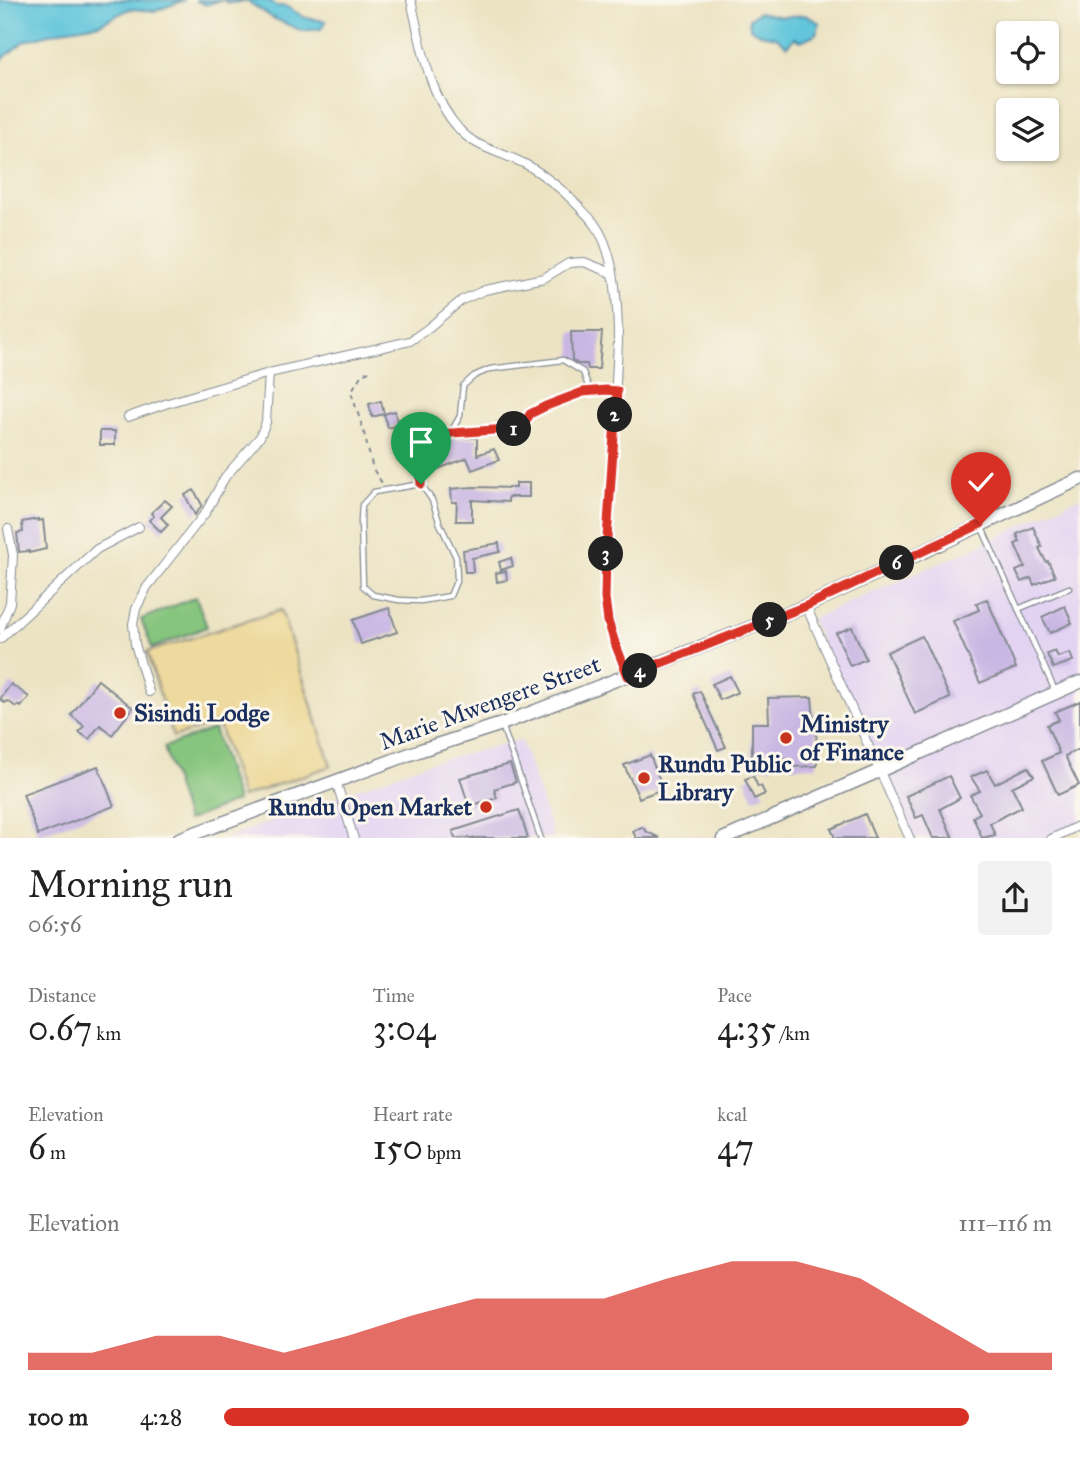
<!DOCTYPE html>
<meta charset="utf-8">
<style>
:root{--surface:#fff;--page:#f2f2f2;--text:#222;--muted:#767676;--accent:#d93025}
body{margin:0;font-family:"IM FELL Great Primer",serif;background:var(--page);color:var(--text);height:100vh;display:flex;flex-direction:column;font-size:26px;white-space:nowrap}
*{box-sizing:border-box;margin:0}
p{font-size:23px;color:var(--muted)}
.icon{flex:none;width:38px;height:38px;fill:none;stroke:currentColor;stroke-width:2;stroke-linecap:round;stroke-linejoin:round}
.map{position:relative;height:838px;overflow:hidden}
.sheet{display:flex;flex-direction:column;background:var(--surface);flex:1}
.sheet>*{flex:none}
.controls{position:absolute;left:996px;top:21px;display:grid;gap:14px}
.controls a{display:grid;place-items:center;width:63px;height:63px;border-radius:7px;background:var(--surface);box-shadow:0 2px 5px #0004;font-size:35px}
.pin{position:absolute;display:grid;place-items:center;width:60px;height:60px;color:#fff;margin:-72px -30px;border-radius:50% 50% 50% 0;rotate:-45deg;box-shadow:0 0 7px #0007}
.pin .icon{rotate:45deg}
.km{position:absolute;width:35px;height:35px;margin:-18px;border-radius:50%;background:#222;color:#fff;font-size:19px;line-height:35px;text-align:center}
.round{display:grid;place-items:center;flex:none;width:74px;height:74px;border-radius:7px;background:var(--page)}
.summary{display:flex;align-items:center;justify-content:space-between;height:119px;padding:0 28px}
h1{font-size:38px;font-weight:600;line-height:52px}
.figures{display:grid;grid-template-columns:repeat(3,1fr);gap:10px;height:119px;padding:7px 28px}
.figures div{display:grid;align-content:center}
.figures b{font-size:35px;font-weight:600}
.figures small{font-size:19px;font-weight:400}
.figures p{font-size:19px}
.chart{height:196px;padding:14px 28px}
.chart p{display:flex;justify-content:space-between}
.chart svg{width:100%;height:126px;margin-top:7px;fill:var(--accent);opacity:.7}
ul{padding:0 28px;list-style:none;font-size:23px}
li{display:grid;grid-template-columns:112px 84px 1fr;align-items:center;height:52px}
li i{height:18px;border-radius:9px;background:var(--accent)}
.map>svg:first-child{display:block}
</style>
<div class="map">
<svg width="1080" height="839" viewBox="0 0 1080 839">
<rect width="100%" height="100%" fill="#fbf7ec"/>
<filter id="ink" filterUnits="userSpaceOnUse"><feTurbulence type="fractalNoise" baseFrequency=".0143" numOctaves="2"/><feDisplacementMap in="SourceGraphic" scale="14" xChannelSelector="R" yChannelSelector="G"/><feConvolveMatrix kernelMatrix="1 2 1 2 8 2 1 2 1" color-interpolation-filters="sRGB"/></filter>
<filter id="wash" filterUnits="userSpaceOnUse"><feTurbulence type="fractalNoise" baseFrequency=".00686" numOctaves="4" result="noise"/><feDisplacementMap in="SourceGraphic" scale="28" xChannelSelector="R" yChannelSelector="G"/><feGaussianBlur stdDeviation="1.57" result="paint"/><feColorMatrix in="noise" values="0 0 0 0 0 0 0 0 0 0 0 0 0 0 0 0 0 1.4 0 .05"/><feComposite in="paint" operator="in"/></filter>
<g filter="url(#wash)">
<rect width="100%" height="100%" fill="#ebe3c2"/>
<g fill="#e3d3f2">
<polygon points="1080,497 1080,825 1051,838 910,838 811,619 970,550"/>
<polygon points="521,740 554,838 223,839 425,764"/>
</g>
<g fill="#86c57d" stroke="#507a6e" stroke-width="2">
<polygon points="196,597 207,627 152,648 141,619"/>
<polygon points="214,729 237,801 187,821 164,747"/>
</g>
<polygon fill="#eeda9e" stroke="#84847e" stroke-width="2" points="281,610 331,766 242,797 218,722 173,737 147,652"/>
<g fill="#5dc4da" stroke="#3c7a9c" stroke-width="2">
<polygon points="0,0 185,0 155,11 129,9 100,24 68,29 24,41 0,61"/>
<polygon points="195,0 269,0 276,6 285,6 306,18 326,21 321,29 302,31 273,18 247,1 230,3 221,0 206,5"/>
<polygon points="759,12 782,17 805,15 820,23 816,34 801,41 794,38 787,46 776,37 760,34 750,28 749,19"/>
</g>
<g id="blocks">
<g fill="#c9b7e3">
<polygon points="571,332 602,332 599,369 588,369 587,364 578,364 572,360"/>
<polygon points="381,401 384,414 372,417 369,404"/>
<polygon points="395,411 398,425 388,428 384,414"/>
<rect x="100" y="431" width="15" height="14"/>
<polygon points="450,438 477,438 477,455 494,449 499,460 472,470 467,458 438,469 434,458 450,452"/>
<polygon points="516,483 529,483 529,497 508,497 508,502 472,500 472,521 456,521 457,502 452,502 451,489 473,487 516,488"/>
<polygon points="194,490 202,505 195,515 185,495"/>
<polygon points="165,500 172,506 161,517 168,525 161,532 149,520 154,516 151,513"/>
<polygon points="38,519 38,521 43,520 46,549 29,553 29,551 19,552 17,533 23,532 22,522"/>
<polygon points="1033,527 1042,547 1039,548 1046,562 1048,561 1055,576 1034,585 1031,578 1021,582 1016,571 1025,567 1015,544 1020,542 1017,534"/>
<polygon points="499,543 500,552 472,558 473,572 465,572 463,550 488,546 488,545"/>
<polygon points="511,558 513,566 501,570 499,562"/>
<polygon points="506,571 507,580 497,582 496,573"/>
<polygon points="987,599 1016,668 980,683 953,621 979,610 976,603"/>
<polygon points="1065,606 1072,623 1050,633 1042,617"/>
<polygon points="389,608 397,632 361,644 353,620"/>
<polygon points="852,627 866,659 850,666 836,633"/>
<polygon points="922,636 950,698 915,714 887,652"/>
<polygon points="1055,651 1058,657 1070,653 1073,661 1053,668 1047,654"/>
<polygon points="730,676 738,692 720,700 712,684"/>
<polygon points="98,680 133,708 112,735 100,725 89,739 79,732 84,726 71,715"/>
<polygon points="11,684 29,697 21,707 18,705 16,707 8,701 5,703 0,699"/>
<polygon points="700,691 726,747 718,750 693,694"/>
<polygon points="812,697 814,723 816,723 817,766 790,767 790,759 773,759 773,767 752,767 752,723 769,723 768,698"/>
<polygon points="1080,701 1080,749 1065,756 1079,785 1058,795 1042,761 1059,753 1047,725 1059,720 1055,712"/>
<polygon points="650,755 663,789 639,798 624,765"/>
<polygon points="510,764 516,782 494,789 497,798 469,806 460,778"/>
<polygon points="98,766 114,806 38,835 23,794"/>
<polygon points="1028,767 1034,776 1012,787 1022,807 990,823 995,835 982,838 973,817 980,813 970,795 980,791 971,777 987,770 995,784"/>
<polygon points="753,776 758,787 761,786 765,794 754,799 745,779"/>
<polygon points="949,776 960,798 940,809 953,838 933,838 923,815 916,818 906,796"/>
<polygon points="519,810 528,838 455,838 453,831"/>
<polygon points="865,814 875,838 835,838 831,829"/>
<polygon points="642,827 647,832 660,838 636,838 633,831"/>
</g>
</g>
</g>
<g filter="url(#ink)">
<use href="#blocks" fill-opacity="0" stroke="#838990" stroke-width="2"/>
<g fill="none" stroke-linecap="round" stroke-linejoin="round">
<g stroke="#838990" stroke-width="7">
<g id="lane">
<polyline points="451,432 460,416 463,386 474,376 490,369 563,360 583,372 590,391"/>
<polyline points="421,484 374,492 362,505 361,520 363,586 373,595 399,600 421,601 450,596 457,579 456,557 440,524 432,500 421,484 420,463 425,434 522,428 530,414 546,406 583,392 606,390 616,391"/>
<polyline points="982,528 1056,693"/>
<polyline points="1018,609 1069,588"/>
<polyline points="502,725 541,839"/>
</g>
</g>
<g stroke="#838990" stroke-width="10">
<g id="street">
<path d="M411,0C421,43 428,95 459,129C475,148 504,153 525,164C539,171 552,182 564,192C574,202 585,212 594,223C616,252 618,307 618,342L605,598C609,626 618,650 628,676"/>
<polyline points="128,417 168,403 269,373 410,341 427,329 462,300 485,290 544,278 569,263 584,262 612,273"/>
<polyline points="806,606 910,839"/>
<polyline points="0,629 10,603 13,555 8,529"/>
<polyline points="0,639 97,549 139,527"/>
<polyline points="149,692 135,644 133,624 136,609 147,587 206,512 225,477 260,437 266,422 269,373"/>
<polyline points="336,781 354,839"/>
<polyline points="1051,839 1080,825"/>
</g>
</g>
<g stroke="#838990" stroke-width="15">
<g id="secondary">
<polyline points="179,839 421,750 502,724 806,606 1080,479"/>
<polyline points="723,839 879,771 1080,682"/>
</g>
</g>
<polyline stroke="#838990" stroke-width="2" stroke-dasharray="5 5" stroke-linecap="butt" points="369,371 362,374 351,392 363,429 373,469 382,483"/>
<use href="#lane" stroke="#fff" stroke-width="4.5"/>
<use href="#street" stroke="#fff" stroke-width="8"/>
<use href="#secondary" stroke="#fff" stroke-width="12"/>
</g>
</g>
<g fill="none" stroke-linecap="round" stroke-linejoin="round" filter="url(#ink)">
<g stroke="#fff" stroke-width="14">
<polyline id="route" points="421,484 420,463 425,435 522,428 530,414 546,406 583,392 606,390 617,391 606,553 605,598 608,621 615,643 628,676 806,606 981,524"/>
</g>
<use href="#route" stroke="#d93025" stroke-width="9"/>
</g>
<g fill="#c8321e" stroke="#fbf7ec" stroke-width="2.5">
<circle cx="120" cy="713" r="7"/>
<circle cx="786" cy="738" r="7"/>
<circle cx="644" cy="778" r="7"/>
<circle cx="486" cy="807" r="7"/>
</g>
<g text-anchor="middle" stroke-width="6" stroke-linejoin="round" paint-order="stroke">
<g font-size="24" fill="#1b2f5e" stroke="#fbf7ec">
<text transform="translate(490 703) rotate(-20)" y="8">Marie Mwengere Street</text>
</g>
<g font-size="24" font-weight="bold" fill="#1b2f5e" stroke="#fbf7ec" text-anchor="start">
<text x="134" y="721">Sisindi Lodge</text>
<text x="800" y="732">Ministry<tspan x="800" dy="28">of Finance</tspan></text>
<text x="658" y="772">Rundu Public<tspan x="658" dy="28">Library</tspan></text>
<text x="472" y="815" text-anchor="end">Rundu Open Market</text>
</g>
</g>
</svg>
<div class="controls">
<a><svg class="icon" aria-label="locate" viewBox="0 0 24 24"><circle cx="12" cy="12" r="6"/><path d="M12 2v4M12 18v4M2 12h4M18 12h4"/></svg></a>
<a><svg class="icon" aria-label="layers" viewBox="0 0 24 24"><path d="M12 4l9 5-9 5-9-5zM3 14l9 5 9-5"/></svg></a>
</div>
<div class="pin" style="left:421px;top:484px;background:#1e9e55"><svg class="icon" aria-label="arrive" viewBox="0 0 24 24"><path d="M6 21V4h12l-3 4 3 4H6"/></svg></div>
<div class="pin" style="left:981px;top:524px;background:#d93025"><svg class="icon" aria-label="check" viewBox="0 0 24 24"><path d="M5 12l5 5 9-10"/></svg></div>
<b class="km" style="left:514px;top:429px">1</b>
<b class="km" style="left:615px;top:415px">2</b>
<b class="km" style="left:606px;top:554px">3</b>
<b class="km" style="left:640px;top:671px">4</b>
<b class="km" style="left:770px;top:620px">5</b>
<b class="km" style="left:897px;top:563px">6</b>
</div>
<section class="sheet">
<div class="summary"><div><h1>Morning run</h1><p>06:56</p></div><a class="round"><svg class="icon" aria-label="share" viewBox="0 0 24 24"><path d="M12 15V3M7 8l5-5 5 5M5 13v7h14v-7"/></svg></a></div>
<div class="figures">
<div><p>Distance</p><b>0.67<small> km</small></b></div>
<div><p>Time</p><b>3:04</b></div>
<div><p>Pace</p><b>4:35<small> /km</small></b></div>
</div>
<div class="figures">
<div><p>Elevation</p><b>6<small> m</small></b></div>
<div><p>Heart rate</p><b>150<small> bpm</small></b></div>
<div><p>kcal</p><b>47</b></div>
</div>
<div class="chart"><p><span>Elevation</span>111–116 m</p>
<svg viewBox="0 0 160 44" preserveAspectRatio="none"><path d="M0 44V38L10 38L20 32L30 32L40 38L50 32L60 25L70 19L80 19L90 19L100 12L110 6L120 6L130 12L140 25L150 38L160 38V44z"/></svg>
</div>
<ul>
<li><b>100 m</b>4:28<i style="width:90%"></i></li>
</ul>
</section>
